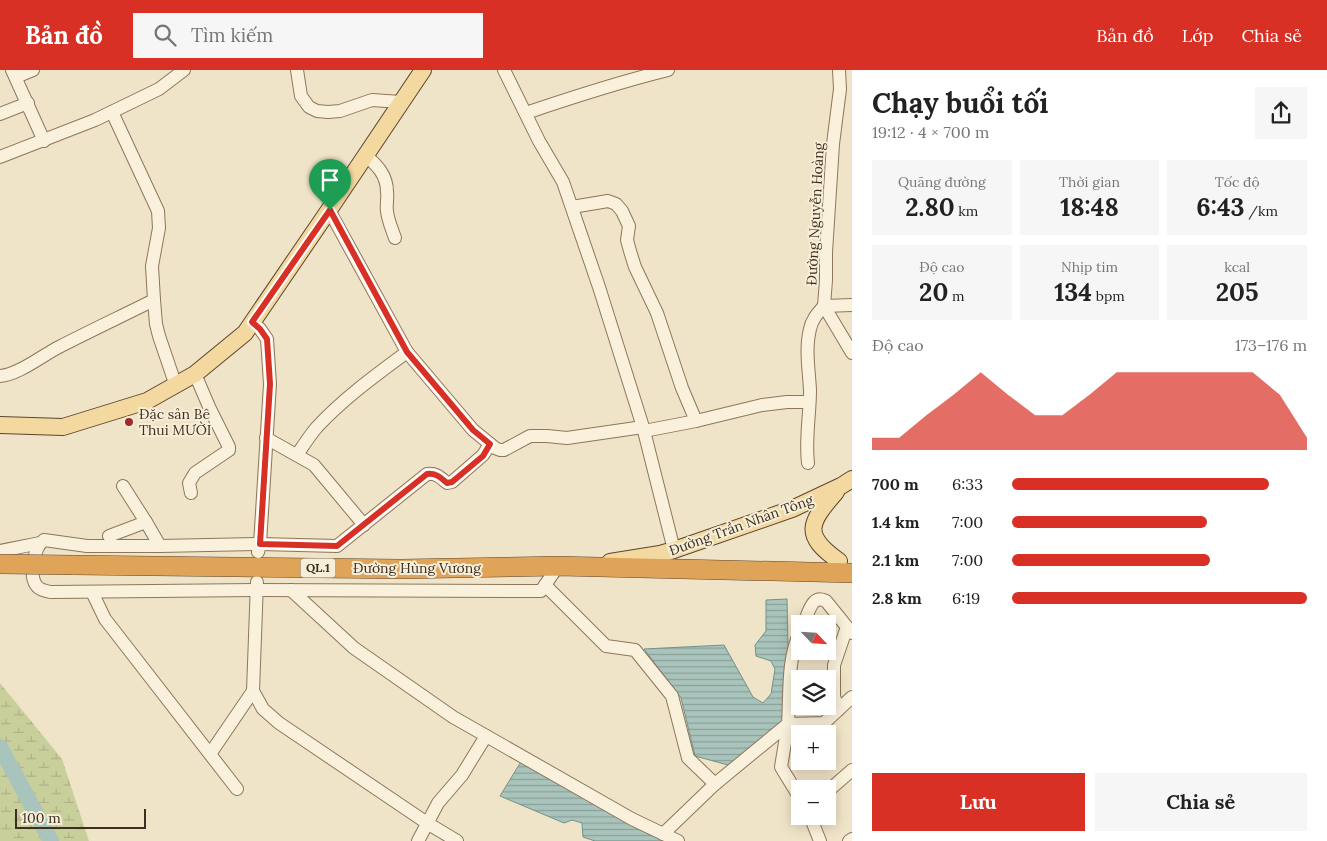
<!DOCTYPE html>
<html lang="vi">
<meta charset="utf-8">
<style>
:root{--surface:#fff;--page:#f6f6f6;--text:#222;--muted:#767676;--accent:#d93025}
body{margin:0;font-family:Lora,serif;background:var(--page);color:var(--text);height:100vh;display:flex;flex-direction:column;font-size:19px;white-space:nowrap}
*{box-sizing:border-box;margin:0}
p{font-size:16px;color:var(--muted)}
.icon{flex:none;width:28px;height:28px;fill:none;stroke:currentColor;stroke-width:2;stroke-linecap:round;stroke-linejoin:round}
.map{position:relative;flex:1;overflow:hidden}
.drawer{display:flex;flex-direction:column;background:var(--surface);width:475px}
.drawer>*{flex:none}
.needle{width:32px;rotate:115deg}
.controls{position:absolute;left:791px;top:545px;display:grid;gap:10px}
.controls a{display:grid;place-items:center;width:45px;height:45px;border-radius:0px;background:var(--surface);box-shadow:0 2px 12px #0003;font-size:25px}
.scale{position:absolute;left:15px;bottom:12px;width:131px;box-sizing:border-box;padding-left:5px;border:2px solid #3d2e20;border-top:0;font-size:14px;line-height:18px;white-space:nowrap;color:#3d2e20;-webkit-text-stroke:4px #f7eed8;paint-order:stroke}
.pin{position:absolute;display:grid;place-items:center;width:42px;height:42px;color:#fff;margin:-51px -21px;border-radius:50% 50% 50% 0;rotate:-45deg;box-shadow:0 0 5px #0007}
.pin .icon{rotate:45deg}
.round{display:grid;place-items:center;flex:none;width:52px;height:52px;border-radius:0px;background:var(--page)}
.overview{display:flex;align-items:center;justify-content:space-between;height:85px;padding:0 20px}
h1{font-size:28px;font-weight:700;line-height:38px}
.stats{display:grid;grid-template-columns:repeat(3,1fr);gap:8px;height:85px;padding:5px 20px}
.stats div{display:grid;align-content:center;border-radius:0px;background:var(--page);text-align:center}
.stats b{font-size:25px;font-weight:700}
.stats small{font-size:14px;font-weight:400}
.stats p{font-size:14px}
.chart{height:140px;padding:10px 20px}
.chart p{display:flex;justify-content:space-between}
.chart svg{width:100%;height:90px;margin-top:5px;fill:var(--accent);opacity:.7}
.action{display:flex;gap:10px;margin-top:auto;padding:10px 20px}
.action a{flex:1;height:58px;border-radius:0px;background:var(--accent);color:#fff;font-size:20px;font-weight:700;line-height:58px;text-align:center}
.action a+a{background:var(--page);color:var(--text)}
ul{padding:0 20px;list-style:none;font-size:16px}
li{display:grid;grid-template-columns:80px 60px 1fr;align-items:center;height:38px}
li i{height:12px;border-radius:6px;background:var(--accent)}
header{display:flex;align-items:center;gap:30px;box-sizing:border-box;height:70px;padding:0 25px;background:var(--accent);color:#fff}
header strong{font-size:24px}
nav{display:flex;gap:28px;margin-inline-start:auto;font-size:18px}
.search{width:350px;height:45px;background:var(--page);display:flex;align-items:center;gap:12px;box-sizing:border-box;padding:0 18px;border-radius:0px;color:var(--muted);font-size:19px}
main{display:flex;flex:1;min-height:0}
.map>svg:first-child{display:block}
</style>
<header>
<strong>Bản đồ</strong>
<div class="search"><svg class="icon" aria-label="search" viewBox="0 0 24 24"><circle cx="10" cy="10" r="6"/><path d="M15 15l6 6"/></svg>Tìm kiếm</div>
<nav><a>Bản đồ</a><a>Lớp</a><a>Chia sẻ</a></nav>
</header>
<main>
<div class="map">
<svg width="852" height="771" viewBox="0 0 852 771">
<defs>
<pattern id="wetland-marsh" width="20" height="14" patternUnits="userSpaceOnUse" patternTransform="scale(1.25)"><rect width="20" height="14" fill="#c9cf9b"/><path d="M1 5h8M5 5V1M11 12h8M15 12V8" fill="none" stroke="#aeb285"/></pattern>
<pattern id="water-rules" width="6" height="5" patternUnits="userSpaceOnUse" patternTransform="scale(1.25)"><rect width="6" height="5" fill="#a9c4bc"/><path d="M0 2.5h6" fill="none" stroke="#8ba098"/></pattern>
</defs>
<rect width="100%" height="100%" fill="#f0e4c8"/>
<polygon fill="url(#wetland-marsh)" points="0,613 62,689 89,771 0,771"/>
<g fill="url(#water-rules)" stroke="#6f938a">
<polygon points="787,529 789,619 784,652 728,695 695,686 681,628 644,579 724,575 753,627 763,633 771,624 775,599 771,591 756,586 755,575 766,561 766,530"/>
<polygon points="522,690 663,766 662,771 595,771 583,767 582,753 572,750 564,753 500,726"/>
</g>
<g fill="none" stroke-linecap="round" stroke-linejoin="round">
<polyline stroke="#a9c4bc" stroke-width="16" points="0,677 51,771"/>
<g stroke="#8d765c" stroke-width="14">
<g id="minor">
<polyline points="12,0 44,71"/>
<polyline points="297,0 301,26 309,37 317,41 328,42 340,41 372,30 401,32"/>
<polyline points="504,0 539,71 563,112 599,217 643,357 674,480"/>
<polyline points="839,0 840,19 833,74 826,182 826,210 824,236 852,283"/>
<polyline points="16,7 33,0"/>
<polyline points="112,42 158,141 159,158 152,196 154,230 156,254 159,266 176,316"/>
<path d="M526,43C573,27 620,12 668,0"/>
<polyline points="0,44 28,33"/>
<path d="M366,86C377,95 387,105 387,122C388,128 386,135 387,141C388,151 392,159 395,168"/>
<polyline points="0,87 95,50 159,19 184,0"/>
<polyline points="572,137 608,131 616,134 622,141 629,156 627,170 630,181 635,197 657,243 682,318 696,351"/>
<polyline points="329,140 407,282 473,360 495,378 500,380 504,380 530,366 547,366 567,368 643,357"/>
<polyline points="253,252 260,259 267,269 270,314 260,474 258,482"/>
<path d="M0,306C18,305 43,285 59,277C90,261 122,246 154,230"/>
<polyline points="644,361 696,351 762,335 787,332 809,332"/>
<polyline points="266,368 314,395 364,455"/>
<path d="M490,374L483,385L452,412L447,413C440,407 436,403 427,404L337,476L260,474L160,476H87L44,470C34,477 29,505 36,515C39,520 46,521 51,522L256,520L541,521L558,496"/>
<path d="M297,385C303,376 310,365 317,357C344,328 376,305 407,282"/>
<path d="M808,393C805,369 810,345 810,320C809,300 805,279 810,259C812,249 818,243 824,236L852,235"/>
<polyline points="123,416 146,452 160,476"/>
<polyline points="191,423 189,413 195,403 229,380 229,377 210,339 195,304"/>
<polyline points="109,466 146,452"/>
<polyline points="0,481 40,473"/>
<polyline points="257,512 253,621 263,639 279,653 427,753 457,771"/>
<polyline points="545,515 606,576 635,580 672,626 688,688 715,714"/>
<polyline points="291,520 354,578 453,647 632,749 678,771"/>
<polyline points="92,522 105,549 237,719"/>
<path d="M804,554C806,548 811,532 817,530C820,528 823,530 826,531L847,557"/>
<polyline points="838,640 834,626 834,595 847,557 852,563"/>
<polyline points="210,684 253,621"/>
<polyline points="828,721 852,700"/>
<polyline points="800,728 781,697 788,654 824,653 852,627"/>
<polyline points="810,746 820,771"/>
<path d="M663,764L715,714L788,654C790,623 787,590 800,562"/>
<polyline points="418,771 438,733 462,705 486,666"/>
<polyline points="849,771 852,769"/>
</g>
</g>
<g stroke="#5b4430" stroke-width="18">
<g id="major">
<polyline points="0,355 63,357 147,331 195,304 245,263 329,140 423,0"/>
<path d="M836,422C809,453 802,465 839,491"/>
<polyline points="610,492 660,484 674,480 792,439 841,416 852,409"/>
</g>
</g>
<g stroke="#5b4430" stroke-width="20">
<polyline id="highway" points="73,495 401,499 558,496 852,503"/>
</g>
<use href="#minor" stroke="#faf1dc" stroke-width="12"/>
<use href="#major" stroke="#f3d9a0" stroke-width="16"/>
<use href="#highway" stroke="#e0a458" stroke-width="19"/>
<g stroke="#5b4430" stroke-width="20" stroke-linecap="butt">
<polyline id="highway-bridge" points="0,494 73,495"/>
</g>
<use href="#highway-bridge" stroke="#e0a458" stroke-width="19"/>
</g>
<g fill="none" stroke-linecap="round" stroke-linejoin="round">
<g stroke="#fff" stroke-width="10">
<path id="route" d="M330,140L407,282L473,360L490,374L483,386L452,412L447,413C440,407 436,403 427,404L337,476L260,474L270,314L267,269L260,259L252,252Z"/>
</g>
<use href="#route" stroke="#d93025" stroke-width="6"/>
</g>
<circle fill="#9e2a2b" stroke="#f7eed8" stroke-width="2" cx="129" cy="352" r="5"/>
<g text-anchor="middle" stroke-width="4" stroke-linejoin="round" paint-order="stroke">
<rect fill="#f7eed8" stroke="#756857" stroke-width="1" x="300.5" y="488.5" width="35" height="19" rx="4"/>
<g font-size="12" font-weight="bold" fill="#3d2e20">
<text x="318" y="502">QL.1</text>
</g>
<g font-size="14" fill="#3d2e20" stroke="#f7eed8">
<text transform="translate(815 144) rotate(-87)" y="5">Đường Nguyễn Hoàng</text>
<text transform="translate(741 455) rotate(-20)" y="5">Đường Trần Nhân Tông</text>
<text x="417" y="503">Đường Hùng Vương</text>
</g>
<g font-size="14" fill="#3d2e20" stroke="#f7eed8" text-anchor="start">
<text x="139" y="349">Đặc sản Bê<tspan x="139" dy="16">Thui MƯỜI</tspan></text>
</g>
</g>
</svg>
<div class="controls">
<a><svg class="needle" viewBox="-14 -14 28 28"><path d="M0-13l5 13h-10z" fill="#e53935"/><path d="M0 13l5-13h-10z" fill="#767676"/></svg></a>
<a><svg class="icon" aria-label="layers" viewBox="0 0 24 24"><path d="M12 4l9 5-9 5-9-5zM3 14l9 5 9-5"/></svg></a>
<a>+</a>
<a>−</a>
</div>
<div class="scale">100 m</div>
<div class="pin" style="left:330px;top:140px;background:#1e9e55"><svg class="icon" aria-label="arrive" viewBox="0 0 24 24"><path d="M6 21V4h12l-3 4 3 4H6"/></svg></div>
</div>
<section class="drawer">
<div class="overview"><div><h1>Chạy buổi tối</h1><p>19:12 · 4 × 700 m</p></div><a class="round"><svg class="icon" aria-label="share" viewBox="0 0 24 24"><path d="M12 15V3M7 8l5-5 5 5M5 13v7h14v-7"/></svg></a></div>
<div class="stats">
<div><p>Quãng đường</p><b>2.80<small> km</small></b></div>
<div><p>Thời gian</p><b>18:48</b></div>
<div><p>Tốc độ</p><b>6:43<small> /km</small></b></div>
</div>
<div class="stats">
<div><p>Độ cao</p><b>20<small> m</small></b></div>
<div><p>Nhịp tim</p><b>134<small> bpm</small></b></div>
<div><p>kcal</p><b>205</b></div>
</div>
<div class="chart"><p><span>Độ cao</span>173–176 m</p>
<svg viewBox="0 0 160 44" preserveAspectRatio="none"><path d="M0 44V38L10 38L20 27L30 17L40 6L50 17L60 27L70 27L80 17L90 6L100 6L110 6L120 6L130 6L140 6L150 17L160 38V44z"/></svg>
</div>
<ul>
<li><b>700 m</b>6:33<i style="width:87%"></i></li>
<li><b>1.4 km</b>7:00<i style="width:66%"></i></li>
<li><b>2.1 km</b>7:00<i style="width:67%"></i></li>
<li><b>2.8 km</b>6:19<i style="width:100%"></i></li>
</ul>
<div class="action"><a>Lưu</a><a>Chia sẻ</a></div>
</section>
</main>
